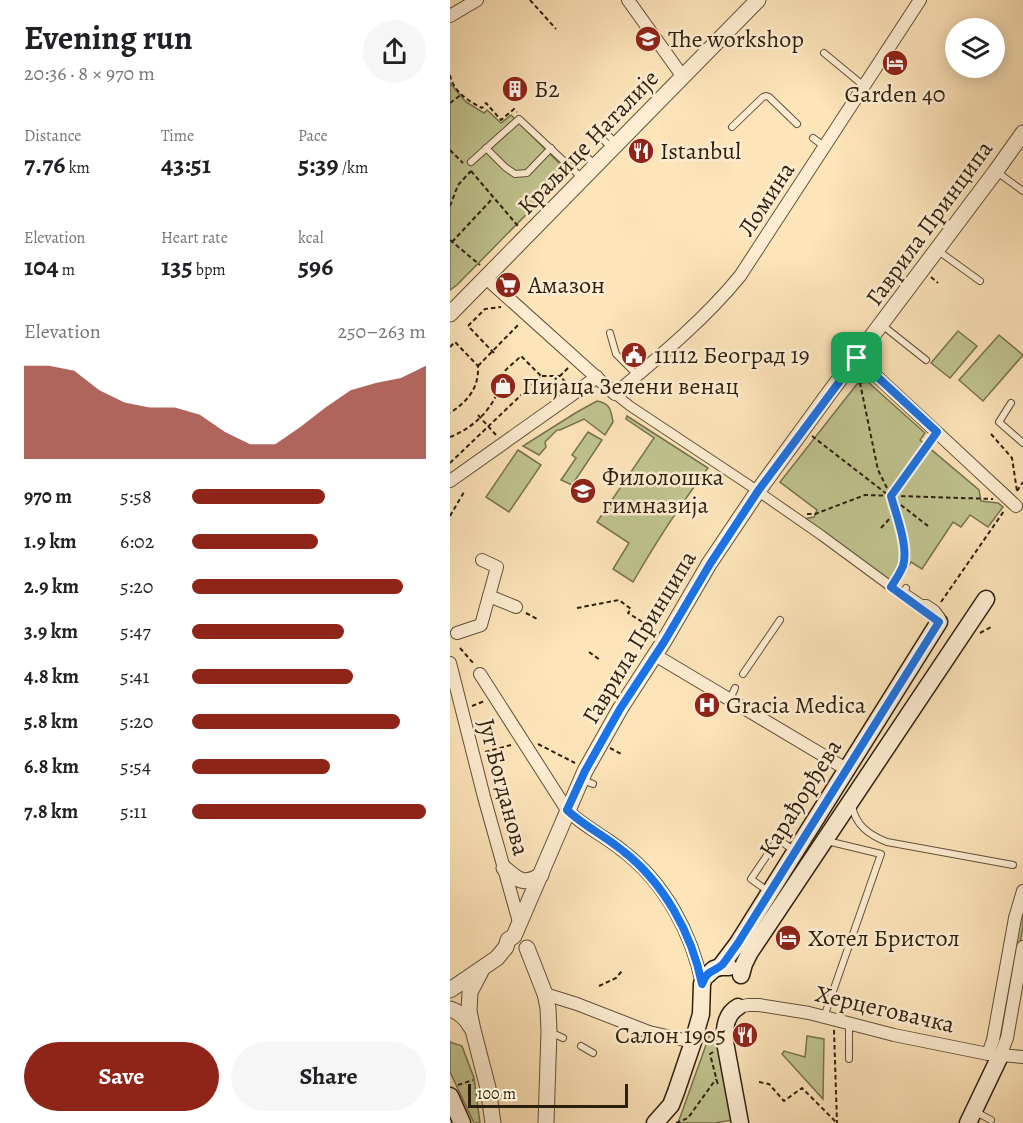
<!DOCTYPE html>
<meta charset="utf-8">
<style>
:root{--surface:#fff;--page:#f6f6f6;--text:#202124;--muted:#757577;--accent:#8f2418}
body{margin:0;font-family:Alegreya,serif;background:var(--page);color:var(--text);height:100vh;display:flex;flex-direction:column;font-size:22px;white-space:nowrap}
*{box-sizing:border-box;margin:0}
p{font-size:20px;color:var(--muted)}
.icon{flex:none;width:33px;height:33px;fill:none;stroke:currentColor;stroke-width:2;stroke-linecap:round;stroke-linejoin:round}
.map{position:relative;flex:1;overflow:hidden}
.panel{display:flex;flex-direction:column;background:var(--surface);width:450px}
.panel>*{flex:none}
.tools{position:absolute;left:495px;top:18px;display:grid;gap:12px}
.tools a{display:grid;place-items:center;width:60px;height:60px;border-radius:50%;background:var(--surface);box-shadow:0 3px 15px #0003;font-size:30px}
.scale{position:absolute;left:18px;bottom:15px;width:160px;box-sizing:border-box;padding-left:6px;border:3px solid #2d1f0d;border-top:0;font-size:16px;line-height:21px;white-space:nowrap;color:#2d1f0d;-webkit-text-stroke:4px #feedd2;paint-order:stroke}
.pin{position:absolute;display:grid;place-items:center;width:51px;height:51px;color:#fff;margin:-26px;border-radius:12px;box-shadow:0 3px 9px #0006}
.round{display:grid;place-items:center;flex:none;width:63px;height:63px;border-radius:32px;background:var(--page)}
.head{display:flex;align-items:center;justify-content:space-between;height:102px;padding:0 24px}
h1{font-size:33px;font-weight:600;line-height:45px}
.metrics{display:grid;grid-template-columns:repeat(3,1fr);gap:9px;height:102px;padding:6px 24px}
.metrics div{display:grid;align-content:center}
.metrics b{font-size:26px;font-weight:600}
.metrics small{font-size:16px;font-weight:400}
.metrics p{font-size:16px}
.chart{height:168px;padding:12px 24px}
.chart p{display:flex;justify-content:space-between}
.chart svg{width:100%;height:108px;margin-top:6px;fill:var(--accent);opacity:.7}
.button{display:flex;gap:12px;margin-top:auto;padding:12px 24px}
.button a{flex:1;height:69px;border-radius:36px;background:var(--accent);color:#fff;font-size:24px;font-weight:600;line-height:69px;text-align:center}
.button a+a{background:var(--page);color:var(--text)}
ul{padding:0 24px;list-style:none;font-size:20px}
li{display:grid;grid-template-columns:96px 72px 1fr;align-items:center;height:45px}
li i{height:15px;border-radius:8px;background:var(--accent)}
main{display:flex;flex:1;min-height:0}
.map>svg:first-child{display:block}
</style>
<main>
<section class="panel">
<div class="head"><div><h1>Evening run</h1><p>20:36 · 8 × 970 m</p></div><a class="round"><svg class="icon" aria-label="share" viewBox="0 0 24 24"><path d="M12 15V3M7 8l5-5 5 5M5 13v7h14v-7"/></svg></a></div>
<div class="metrics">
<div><p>Distance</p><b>7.76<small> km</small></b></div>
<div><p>Time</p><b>43:51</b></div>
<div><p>Pace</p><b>5:39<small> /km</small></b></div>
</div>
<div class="metrics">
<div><p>Elevation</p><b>104<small> m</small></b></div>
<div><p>Heart rate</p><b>135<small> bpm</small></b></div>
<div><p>kcal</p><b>596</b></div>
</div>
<div class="chart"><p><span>Elevation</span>250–263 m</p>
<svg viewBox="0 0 160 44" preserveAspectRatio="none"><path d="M0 44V6L10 6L20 8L30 16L40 21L50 23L60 23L70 26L80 33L90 38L100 38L110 31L120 23L130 16L140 13L150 11L160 6V44z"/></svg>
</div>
<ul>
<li><b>970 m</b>5:58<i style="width:57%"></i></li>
<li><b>1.9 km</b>6:02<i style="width:54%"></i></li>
<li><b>2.9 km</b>5:20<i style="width:90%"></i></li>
<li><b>3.9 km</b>5:47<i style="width:65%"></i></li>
<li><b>4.8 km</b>5:41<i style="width:69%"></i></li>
<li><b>5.8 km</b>5:20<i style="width:89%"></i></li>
<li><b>6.8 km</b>5:54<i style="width:59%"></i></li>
<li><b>7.8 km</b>5:11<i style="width:100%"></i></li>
</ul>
<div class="button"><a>Save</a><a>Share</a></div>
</section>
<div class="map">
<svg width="573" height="1123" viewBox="0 0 573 1123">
<rect width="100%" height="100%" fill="#fde4b9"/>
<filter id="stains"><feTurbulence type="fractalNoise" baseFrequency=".00333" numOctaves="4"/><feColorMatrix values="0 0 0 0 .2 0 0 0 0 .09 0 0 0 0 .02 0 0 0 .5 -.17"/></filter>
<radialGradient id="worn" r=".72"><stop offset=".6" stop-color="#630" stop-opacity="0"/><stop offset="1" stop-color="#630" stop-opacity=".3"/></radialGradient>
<g fill="#c0c48f" stroke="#76724e" stroke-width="1.5">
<polygon points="0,83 16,102 34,113 37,110 51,123 61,115 118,172 7,285 0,290"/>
<polygon points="508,331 527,346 500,378 481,363"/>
<polygon points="549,335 573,355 533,401 509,380"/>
<polygon points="418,382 475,433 470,440 529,490 531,501 548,503 553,507 538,527 520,515 511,527 503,522 472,569 461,562 444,588 354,519 364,517 367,510 330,482 407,384"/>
<path d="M147,401C160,403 161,410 163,422L155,435L134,419L110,430H107L95,442L96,447L89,455L73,446L127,412Z"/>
<path d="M177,416L258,468C230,505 206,542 183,582L163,569L179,543L147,522L204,438L176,419Z"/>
<polygon points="138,432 152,440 122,485 111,480 126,458 122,455"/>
<polygon points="68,450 91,465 59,512 36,497"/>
<polygon points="573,903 573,927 554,1032 550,1031"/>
<polygon points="261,1031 266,1033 269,1039 283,1120 264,1123 228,1123"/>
<polygon points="357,1036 374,1039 373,1099 332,1054 334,1051 355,1057"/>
<polygon points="0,1042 12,1046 24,1078 30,1123 24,1123 0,1072"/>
</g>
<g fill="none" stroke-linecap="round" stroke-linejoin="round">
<g stroke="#615038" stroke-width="8">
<g id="service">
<polyline points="374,53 414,86"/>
<polyline points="282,127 313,97 316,96 319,97 347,124"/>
<polyline points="153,130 167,144"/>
<polyline points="148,135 163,149"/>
<polyline points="363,138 375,147"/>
<polyline points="36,148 55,167 65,174 77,173 101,148"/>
<polyline points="134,154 146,166"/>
<polyline points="21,162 69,119 133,179"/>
<polyline points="547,172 573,191"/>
<polyline points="487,250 530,281"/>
<polyline points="432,325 476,360"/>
<polyline points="160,333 166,354 187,375"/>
<polyline points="561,403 549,422 573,443"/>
<polyline points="456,588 454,591 472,603 477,603 486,609 492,617"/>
<polyline points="293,674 330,620"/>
<polyline points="280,699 285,688"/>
<polyline points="138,782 143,784"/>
<path d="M402,805C405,825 419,835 437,842L563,865"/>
<polyline points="319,892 301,879 328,839 343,850"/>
<polyline points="374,1017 431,854 377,841"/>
<polyline points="399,1024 399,1059"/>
<polyline points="100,1032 113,1038"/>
<polyline points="131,1046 143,1053"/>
<polyline points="526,1112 541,1120"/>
</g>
</g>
<g stroke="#615038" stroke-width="11">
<polyline id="pedestrian" points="165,394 180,406 296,483 371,535 489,622"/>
</g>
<g stroke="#615038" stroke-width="14">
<g id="minor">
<polyline points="178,0 233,77"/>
<polyline points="0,16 27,0"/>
<path d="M36,278L165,394C209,357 254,320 290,276L470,0"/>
<polyline points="407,358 566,506"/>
<polyline points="0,481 147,377"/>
<polyline points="39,596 66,607"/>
<polyline points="7,633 31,625 47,567 32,560"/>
<polyline points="205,655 396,769"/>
<polyline points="0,663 34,797 69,922"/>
<path d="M30,674L117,810C134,827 155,836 173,851C215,883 242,934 252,984"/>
<polyline points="95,994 127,1004 199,1032 243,1042"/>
<polyline points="288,1007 298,1005 309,1005 359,1013 444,1035 538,1054 573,1057"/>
<polyline points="538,1054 543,1040 565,918 573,891"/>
<polyline points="550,1056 557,1038 573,947"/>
</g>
</g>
<g stroke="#615038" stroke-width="17">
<g id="tertiary">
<polyline points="0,314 308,0"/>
<path d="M54,868C68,880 74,886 91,875"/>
<polyline points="77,948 95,994 98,1008 99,1031 96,1123"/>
<polyline points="31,971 20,992 19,1011 23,1030 38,1088 43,1123"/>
<polyline points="0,990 47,958 56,947 58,940 64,936 135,771 170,709 214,641 259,564 308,491 380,392 546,171 573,133"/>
<path d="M0,1009C10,1012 16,1018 21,1027"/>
</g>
</g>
<g stroke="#2d1f0d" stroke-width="19">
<g id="secondary">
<polyline points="270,967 288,943 489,622"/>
<polyline points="291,975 294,964 300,952 536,599"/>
<path d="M288,1007C275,1014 274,1029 275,1042L290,1123"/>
<polyline points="0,1096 12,1123"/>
<polyline points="205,1123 221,1105 226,1092 243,1042 251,1014 252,984 254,978 264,969 270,967 279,967"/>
<polyline points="518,1123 550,1056"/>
</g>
</g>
<g stroke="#2d1f0d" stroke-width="2" stroke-dasharray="4.5 3" stroke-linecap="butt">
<polyline points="80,0 106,29"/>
<path d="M0,75C3,91 18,101 32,108L36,103L51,120L64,109L67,112"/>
<polyline points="0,103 12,94"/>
<polyline points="0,150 13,163"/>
<polyline points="21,171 68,226"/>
<polyline points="0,206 8,185 21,171"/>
<polyline points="0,240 30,265"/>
<polyline points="2,242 43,198"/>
<polyline points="481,277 488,283"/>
<path d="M0,347L5,342L28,366C29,388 18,401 0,413"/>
<polyline points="44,353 18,326 35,309 51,307"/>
<polyline points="28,366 70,323"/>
<polyline points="118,368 110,376 118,385"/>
<polyline points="92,376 110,376"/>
<polyline points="406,376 410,383 428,470 441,496 452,538 454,552 453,566 445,580"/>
<polyline points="28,415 46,435"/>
<polyline points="541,434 562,458 567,491"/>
<polyline points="362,436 478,526"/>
<path d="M0,437C21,429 40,412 48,391C50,386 50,378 53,373C58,367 65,362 71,356L91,376"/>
<polyline points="0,463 91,376"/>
<polyline points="567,491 573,482"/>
<polyline points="441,495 480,442"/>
<polyline points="357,514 365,514 415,495 543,499"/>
<polyline points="0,516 14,492"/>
<polyline points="431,528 442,516 441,504"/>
<polyline points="491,602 554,511"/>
<polyline points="127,608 169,600 181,609 178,613 207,631"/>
<polyline points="76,613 87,619"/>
<polyline points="530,633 541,627"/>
<polyline points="10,648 24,664"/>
<polyline points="139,652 150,660"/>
<polyline points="22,706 32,702 35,700"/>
<polyline points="29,727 46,721"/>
<polyline points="88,744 125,763"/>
<polyline points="160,748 173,755"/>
<polyline points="35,752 61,745"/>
<polyline points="149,986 166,978 172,971"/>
<polyline points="384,1030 387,1123"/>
<polyline points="263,1052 260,1054 268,1085"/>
<polyline points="309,1082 319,1084 334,1101 352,1088 386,1122"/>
<polyline points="8,1085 23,1080"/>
<polyline points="226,1123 238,1118 266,1079"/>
</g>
<use href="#service" stroke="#feedd2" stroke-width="6"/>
<use href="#pedestrian" stroke="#feedd2" stroke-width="9"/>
<use href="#minor" stroke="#feedd2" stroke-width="12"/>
<use href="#tertiary" stroke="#feedd2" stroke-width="15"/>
<use href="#secondary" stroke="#feedd2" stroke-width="16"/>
</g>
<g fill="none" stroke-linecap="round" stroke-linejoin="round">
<g stroke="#fff" stroke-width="12">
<path id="route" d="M407,358L487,432L441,496C446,515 459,547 453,566C450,573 445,581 441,587L489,622L288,943C283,950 278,957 273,964C264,973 258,968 252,984C242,934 214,883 173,851C155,836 134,826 117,810L135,771L170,709L214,642L260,564L308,491Z"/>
</g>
<use href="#route" stroke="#1a73e8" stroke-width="8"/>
</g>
<defs>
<g id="school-disc" transform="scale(1.35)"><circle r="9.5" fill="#8f2418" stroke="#feedd2"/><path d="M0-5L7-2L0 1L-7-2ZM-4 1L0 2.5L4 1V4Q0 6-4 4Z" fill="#fff"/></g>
<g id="hotel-disc" transform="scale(1.35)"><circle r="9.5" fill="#8f2418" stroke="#feedd2"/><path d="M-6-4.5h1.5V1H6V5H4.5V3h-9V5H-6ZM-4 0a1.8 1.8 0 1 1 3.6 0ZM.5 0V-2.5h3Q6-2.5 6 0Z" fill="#fff"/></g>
<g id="building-disc" transform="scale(1.35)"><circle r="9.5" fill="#8f2418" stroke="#feedd2"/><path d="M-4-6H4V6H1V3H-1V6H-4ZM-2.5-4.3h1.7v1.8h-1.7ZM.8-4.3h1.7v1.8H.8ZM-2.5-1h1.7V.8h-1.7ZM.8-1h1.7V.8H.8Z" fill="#fff"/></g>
<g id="restaurant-disc" transform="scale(1.35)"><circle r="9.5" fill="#8f2418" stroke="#feedd2"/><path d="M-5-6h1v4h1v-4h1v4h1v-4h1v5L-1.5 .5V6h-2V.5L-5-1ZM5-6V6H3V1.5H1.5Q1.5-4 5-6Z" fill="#fff"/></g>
<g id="supermarket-disc" transform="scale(1.35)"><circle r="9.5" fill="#8f2418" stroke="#feedd2"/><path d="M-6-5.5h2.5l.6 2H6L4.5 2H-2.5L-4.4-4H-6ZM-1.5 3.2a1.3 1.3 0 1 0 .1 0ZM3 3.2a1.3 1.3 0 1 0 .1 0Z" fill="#fff"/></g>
<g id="civic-disc" transform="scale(1.35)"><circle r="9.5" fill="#8f2418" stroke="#feedd2"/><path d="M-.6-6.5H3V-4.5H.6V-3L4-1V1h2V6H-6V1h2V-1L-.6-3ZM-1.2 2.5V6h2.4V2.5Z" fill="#fff"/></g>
<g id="shop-disc" transform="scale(1.35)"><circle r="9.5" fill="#8f2418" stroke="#feedd2"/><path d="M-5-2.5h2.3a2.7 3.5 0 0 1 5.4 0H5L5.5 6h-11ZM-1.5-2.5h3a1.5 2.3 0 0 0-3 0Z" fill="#fff"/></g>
<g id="hospital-disc" transform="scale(1.35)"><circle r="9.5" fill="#8f2418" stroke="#feedd2"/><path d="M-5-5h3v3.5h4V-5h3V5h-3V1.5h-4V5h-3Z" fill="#fff"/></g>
</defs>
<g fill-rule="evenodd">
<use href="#school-disc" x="198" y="39"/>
<use href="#hotel-disc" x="445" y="63"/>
<use href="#building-disc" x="65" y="89"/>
<use href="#restaurant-disc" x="191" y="151"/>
<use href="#supermarket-disc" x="58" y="285"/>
<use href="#civic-disc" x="184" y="355"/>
<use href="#shop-disc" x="53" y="386"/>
<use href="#school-disc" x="133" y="491"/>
<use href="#hospital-disc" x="257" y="705"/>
<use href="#hotel-disc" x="338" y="938"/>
<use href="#restaurant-disc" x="295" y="1035"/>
</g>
<g text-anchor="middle" stroke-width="5" stroke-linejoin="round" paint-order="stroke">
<g font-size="24" fill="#2d1f0d" stroke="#feedd2" text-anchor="start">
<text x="218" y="47">The workshop</text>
<text x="84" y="97">Б2</text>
<text x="445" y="102" text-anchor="middle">Garden 40</text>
<text x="210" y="159">Istanbul</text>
<text x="78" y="293">Амазон</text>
<text x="204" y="363">11112 Београд 19</text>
<text x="72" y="394">Пијаца Зелени венац</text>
<text x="152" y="485">Филолошка<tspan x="152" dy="28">гимназија</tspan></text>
<text x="276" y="713">Gracia Medica</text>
<text x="358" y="946">Хотел Бристол</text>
<text x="276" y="1043" text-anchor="end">Салон 1905</text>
</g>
<g font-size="24" fill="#2d1f0d" stroke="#feedd2">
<text transform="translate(138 142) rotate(-46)" y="8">Краљице Наталије</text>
<text transform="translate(316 199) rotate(-57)" y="8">Ломина</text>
<text transform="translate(479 223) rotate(-54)" y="8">Гаврила Принципа</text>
<text transform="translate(189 637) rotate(-59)" y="8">Гаврила Принципа</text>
<text transform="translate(54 787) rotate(75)" y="8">Југ Богданова</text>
<text transform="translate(350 798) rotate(-58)" y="8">Карађорђева</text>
<text transform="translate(435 1009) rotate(13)" y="8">Херцеговачка</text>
</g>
</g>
<rect width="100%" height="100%" filter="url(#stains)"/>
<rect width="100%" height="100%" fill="url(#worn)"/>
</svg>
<div class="tools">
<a><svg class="icon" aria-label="layers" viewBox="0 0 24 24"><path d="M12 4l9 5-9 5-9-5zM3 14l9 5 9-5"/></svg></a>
</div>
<div class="scale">100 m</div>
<div class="pin" style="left:407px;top:358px;background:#1e9e55"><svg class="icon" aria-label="arrive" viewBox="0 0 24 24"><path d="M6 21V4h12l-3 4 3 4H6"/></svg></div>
</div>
</main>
